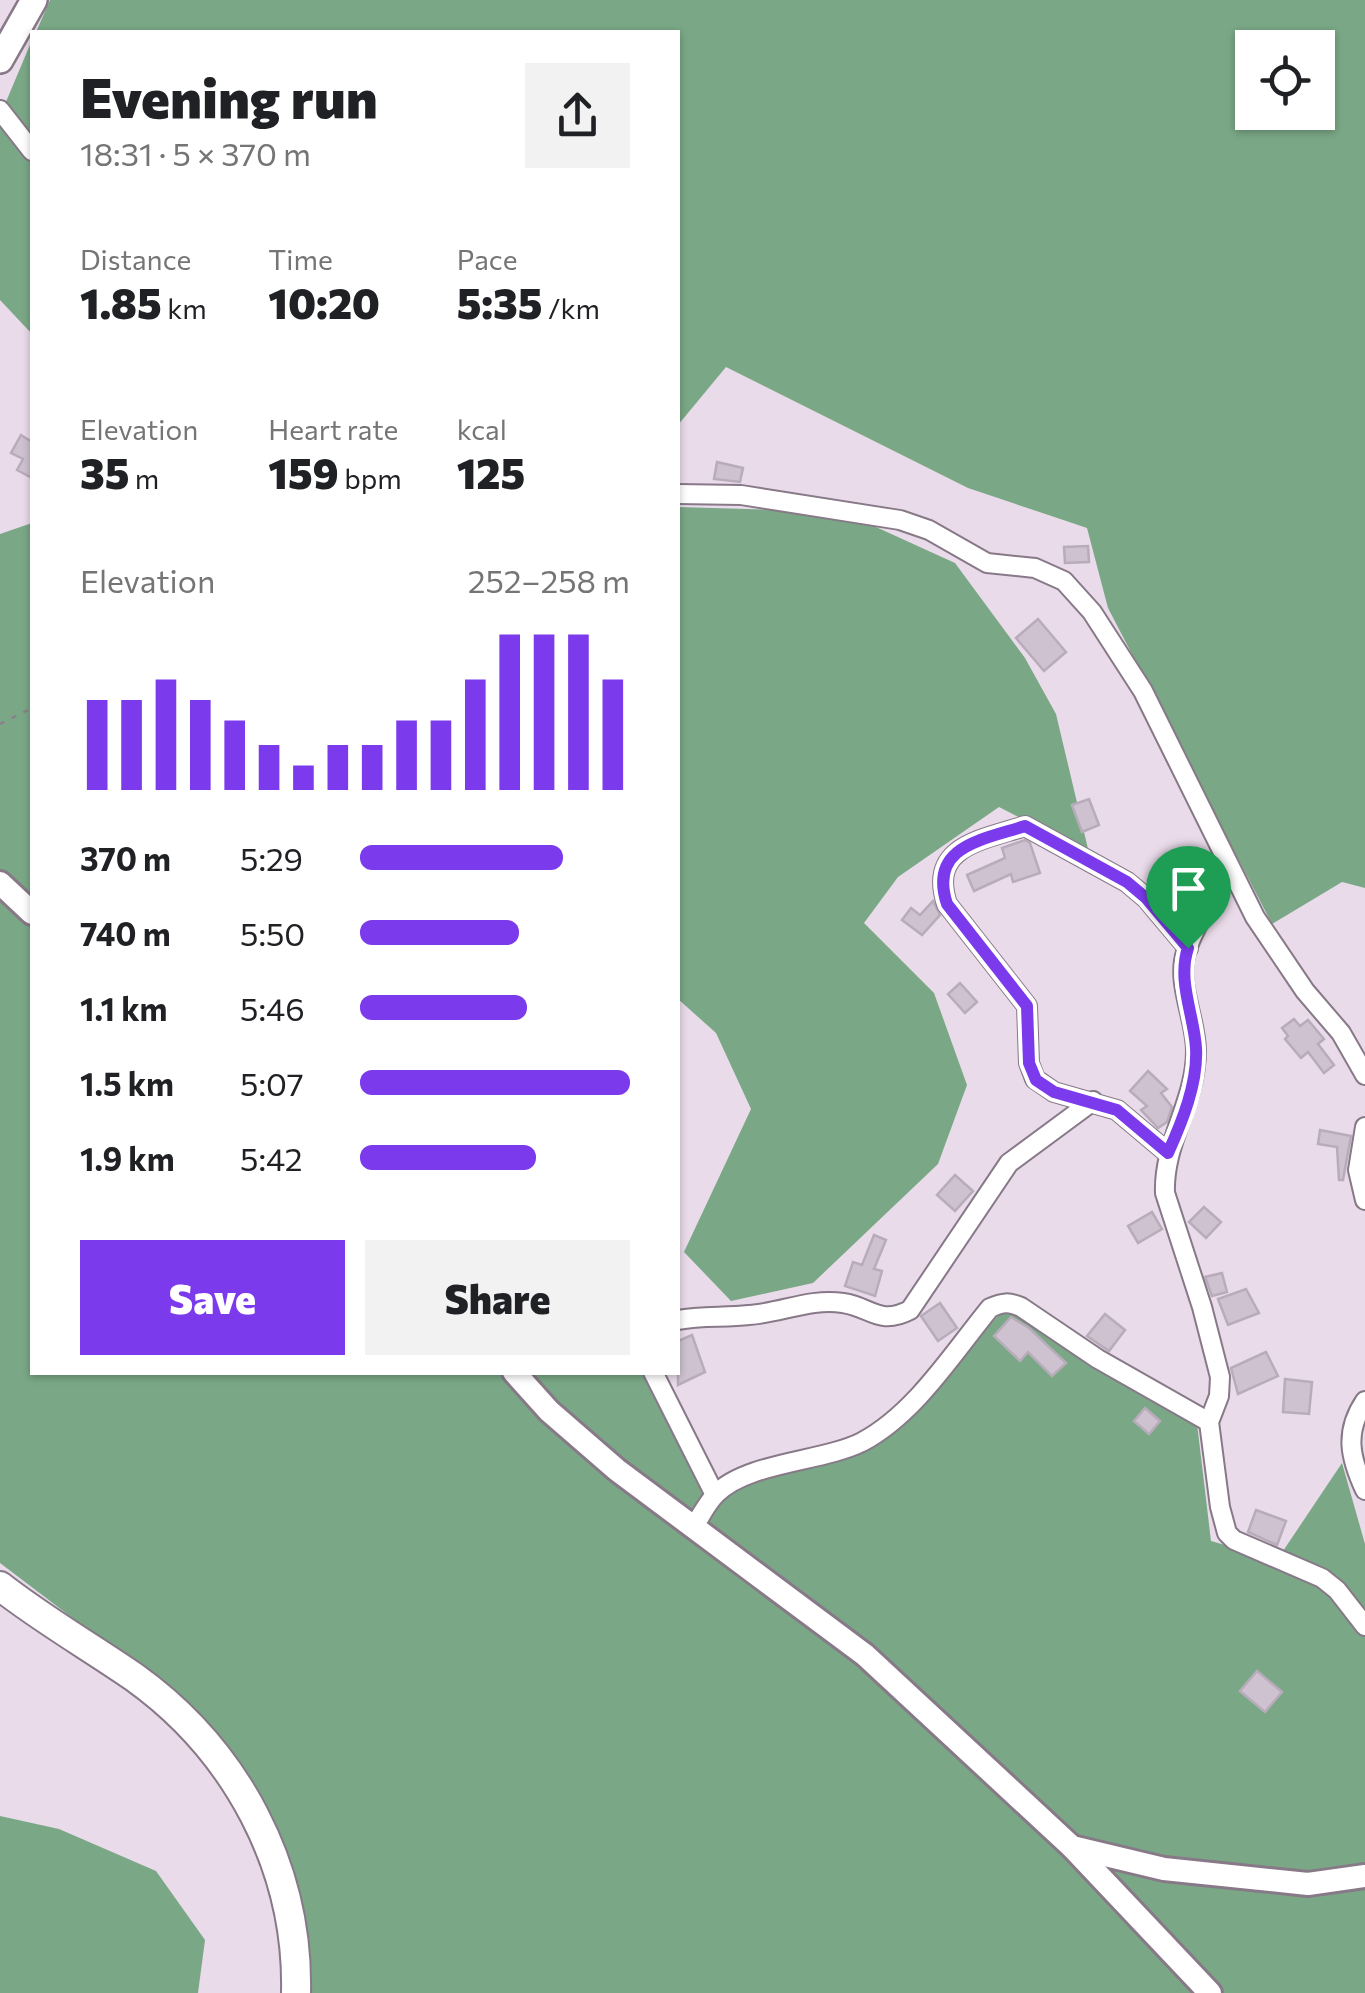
<!DOCTYPE html>
<meta charset="utf-8">
<style>
:root{--surface:#fff;--page:#f2f2f2;--text:#202124;--muted:#757577;--accent:#7c3aed}
body{margin:0;font-family:Commissioner,sans-serif;background:var(--page);color:var(--text);height:100vh;display:flex;flex-direction:column;font-size:38px;white-space:nowrap}
*{box-sizing:border-box;margin:0}
p{font-size:32px;color:var(--muted)}
.icon{flex:none;width:55px;height:55px;fill:none;stroke:currentColor;stroke-width:2;stroke-linecap:round;stroke-linejoin:round}
.map{position:relative;flex:1;overflow:hidden}
.side{position:absolute;left:30px;top:30px;width:650px;height:1345px;display:flex;flex-direction:column;background:var(--surface);border-radius:0px;box-shadow:0 2px 8px #0004}
.side>*{flex:none}
.fabs{position:absolute;left:1235px;top:30px;display:grid;gap:20px}
.fabs a{display:grid;place-items:center;width:100px;height:100px;border-radius:0px;background:var(--surface);box-shadow:0 2px 8px #0004;font-size:50px}
.pin{position:absolute;display:grid;place-items:center;width:85px;height:85px;color:#fff;margin:-102px -42px;border-radius:50% 50% 50% 0;rotate:-45deg;box-shadow:0 0 10px #0007}
.pin .icon{rotate:45deg}
.round{display:grid;place-items:center;flex:none;width:105px;height:105px;border-radius:0px;background:var(--page)}
.headline{display:flex;align-items:center;justify-content:space-between;height:170px;padding:0 50px}
h1{font-size:55px;font-weight:800;line-height:75px}
.metrics{display:grid;grid-template-columns:repeat(3,1fr);gap:15px;height:170px;padding:10px 50px}
.metrics div{display:grid;align-content:center}
.metrics b{font-size:42px;font-weight:800}
.metrics small{font-size:28px;font-weight:400}
.metrics p{font-size:28px}
.chart{height:280px;padding:20px 50px}
.chart p{display:flex;justify-content:space-between}
.chart svg{width:100%;height:180px;margin-top:10px;stroke:var(--accent);stroke-width:6}
.cta{display:flex;gap:20px;margin-top:auto;padding:20px 50px}
.cta a{flex:1;height:115px;border-radius:0px;background:var(--accent);color:#fff;font-size:40px;font-weight:800;line-height:115px;text-align:center}
.cta a+a{background:var(--page);color:var(--text)}
ul{padding:0 50px;list-style:none;font-size:32px}
li{display:grid;grid-template-columns:160px 120px 1fr;align-items:center;height:75px}
li i{height:25px;border-radius:12px;background:var(--accent)}
.map>svg:first-child{display:block}
</style>
<div class="map">
<svg width="1365" height="1993" viewBox="0 0 1365 1993">
<rect width="100%" height="100%" fill="#eadbea"/>
<g fill="#7aa886" fill-rule="evenodd">
<path d="M50,0H1365V888L1342,882L1272,924L1108,608L1087,528L968,488L726,367L678,425V32H36ZM1252,48H1318V112H1252Z"/>
<polygon points="32,40 32,334 0,300 0,116"/>
<polygon points="678,507 843,512 955,563 1025,658 1056,714 1089,853 999,807 898,877 864,923 934,993 967,1085 938,1164 813,1283 731,1301 684,1252 751,1109 716,1033 678,999"/>
<polygon points="32,523 32,1372 652,1373 711,1481 818,1454 907,1419 1011,1301 1196,1415 1211,1541 1277,1560 1342,1463 1365,1544 1365,1993 309,1993 292,1869 237,1760 170,1692 0,1563 0,534"/>
<polygon points="0,1816 59,1829 156,1871 205,1940 198,1993 0,1993"/>
</g>
<g fill="#cec2d1" stroke="#b8acbb" stroke-width="2.5">
<polygon points="21,435 32,442 32,478 17,470 23,459 11,453"/>
<polygon points="717,462 743,468 740,482 714,479"/>
<polygon points="1088,546 1089,562 1065,563 1064,547"/>
<polygon points="1038,619 1066,652 1044,671 1016,638"/>
<polygon points="1089,799 1099,825 1082,832 1072,805"/>
<polygon points="1025,840 1030,843 1040,873 1013,882 1011,874 974,891 967,875 1005,858 1002,848"/>
<polygon points="933,901 940,915 922,935 902,920 911,908 920,915"/>
<polygon points="960,983 977,1002 965,1013 948,994"/>
<polygon points="1294,1019 1300,1026 1308,1020 1324,1039 1318,1044 1334,1065 1324,1073 1308,1052 1301,1058 1285,1039 1288,1036 1282,1028"/>
<polygon points="1148,1071 1167,1089 1161,1093 1172,1107 1167,1122 1158,1128 1141,1110 1147,1106 1130,1091"/>
<polygon points="1320,1130 1351,1136 1343,1180 1339,1180 1337,1147 1318,1144"/>
<polygon points="955,1175 973,1191 955,1211 937,1195"/>
<polygon points="1204,1207 1221,1222 1206,1238 1189,1222"/>
<polygon points="1152,1212 1162,1229 1138,1243 1128,1226"/>
<polygon points="874,1235 886,1240 874,1269 882,1271 875,1296 845,1286 853,1262 862,1265"/>
<polygon points="1222,1273 1227,1292 1212,1296 1205,1277"/>
<polygon points="1246,1289 1259,1313 1228,1325 1218,1299"/>
<polygon points="940,1303 957,1328 938,1341 921,1316"/>
<polygon points="1105,1314 1125,1330 1109,1351 1087,1336"/>
<polygon points="1011,1317 1029,1328 1066,1363 1052,1376 1028,1352 1020,1361 994,1336"/>
<polygon points="692,1335 705,1372 678,1385 678,1341"/>
<polygon points="1266,1352 1278,1376 1238,1394 1231,1368"/>
<polygon points="1285,1379 1312,1382 1309,1414 1283,1412"/>
<polygon points="1145,1408 1160,1421 1149,1434 1134,1421"/>
<polygon points="1256,1510 1286,1521 1277,1545 1248,1532"/>
<polygon points="1257,1671 1282,1692 1265,1712 1240,1691"/>
</g>
<g fill="none" stroke-linecap="round" stroke-linejoin="round">
<g stroke="#877987" stroke-width="22">
<g id="minor">
<polyline points="0,110 32,151"/>
<polyline points="678,494 741,495 900,520 929,530 987,563 1035,568 1064,581 1092,612 1143,691 1255,917 1305,991 1341,1033 1365,1075"/>
<path d="M1229,870C1215,896 1195,924 1186,952C1176,984 1196,1018 1196,1051C1196,1101 1163,1143 1165,1193L1202,1307L1220,1377L1219,1396L1209,1422L1220,1507L1227,1533L1234,1540L1322,1578L1337,1590L1365,1626"/>
<polyline points="1365,1127 1358,1170 1365,1200"/>
<path d="M1168,1153L1117,1110L1054,1092L1035,1079L1029,1063L1027,1006L947,904C928,846 982,840 1025,826L1127,882L1146,898L1188,948"/>
<path d="M678,1320C701,1315 725,1318 749,1315C781,1313 810,1298 843,1303C871,1307 879,1326 910,1310L1009,1163L1093,1101"/>
<polyline points="653,1372 715,1495"/>
<path d="M1365,1401C1344,1432 1350,1458 1365,1490"/>
<path d="M694,1526C701,1516 707,1503 716,1494C747,1462 822,1462 862,1442C915,1414 953,1353 990,1308C1003,1302 1009,1302 1021,1307L1098,1359L1209,1422"/>
</g>
</g>
<g stroke="#877987" stroke-width="28">
<g id="tertiary">
<polyline points="0,883 32,913"/>
<polyline points="514,1372 549,1411 617,1470 865,1655 1072,1847 1164,1869 1308,1884 1365,1876"/>
<polyline points="1072,1847 1210,1993"/>
</g>
</g>
<g stroke="#877987" stroke-width="30">
<polyline id="secondary" points="0,60 34,0"/>
</g>
<g stroke="#877987" stroke-width="32">
<path id="primary" d="M0,1586C42,1619 89,1646 134,1677C236,1750 299,1867 296,1993"/>
</g>
<polyline stroke="#8b818b" stroke-width="2.5" stroke-dasharray="5 8" stroke-linecap="butt" points="0,724 32,708"/>
<use href="#minor" stroke="#fff" stroke-width="18"/>
<use href="#tertiary" stroke="#fff" stroke-width="22"/>
<use href="#secondary" stroke="#fff" stroke-width="25"/>
<use href="#primary" stroke="#fff" stroke-width="28"/>
</g>
<g fill="none" stroke-linecap="round" stroke-linejoin="round">
<g stroke="#fff" stroke-width="20">
<path id="route" d="M1025,826L1127,882L1146,898L1188,948C1177,981 1194,1015 1196,1048C1198,1083 1182,1122 1168,1153L1117,1110L1054,1092L1036,1080L1029,1063L1027,1006L947,904C928,846 982,840 1025,826Z"/>
</g>
<use href="#route" stroke="#7c3aed" stroke-width="12"/>
</g>
</svg>
<div class="fabs">
<a><svg class="icon" aria-label="locate" viewBox="0 0 24 24"><circle cx="12" cy="12" r="6"/><path d="M12 2v4M12 18v4M2 12h4M18 12h4"/></svg></a>
</div>
<div class="pin" style="left:1188px;top:948px;background:#1e9e55"><svg class="icon" aria-label="arrive" viewBox="0 0 24 24"><path d="M6 21V4h12l-3 4 3 4H6"/></svg></div>
<section class="side">
<div class="headline"><div><h1>Evening run</h1><p>18:31 · 5 × 370 m</p></div><a class="round"><svg class="icon" aria-label="share" viewBox="0 0 24 24"><path d="M12 15V3M7 8l5-5 5 5M5 13v7h14v-7"/></svg></a></div>
<div class="metrics">
<div><p>Distance</p><b>1.85<small> km</small></b></div>
<div><p>Time</p><b>10:20</b></div>
<div><p>Pace</p><b>5:35<small> /km</small></b></div>
</div>
<div class="metrics">
<div><p>Elevation</p><b>35<small> m</small></b></div>
<div><p>Heart rate</p><b>159<small> bpm</small></b></div>
<div><p>kcal</p><b>125</b></div>
</div>
<div class="chart"><p><span>Elevation</span>252–258 m</p>
<svg viewBox="0 0 160 44" preserveAspectRatio="none"><path d="M5 44V22M15 44V22M25 44V17M35 44V22M45 44V27M55 44V33M65 44V38M75 44V33M85 44V33M95 44V27M105 44V27M115 44V17M125 44V6M135 44V6M145 44V6M155 44V17"/></svg>
</div>
<ul>
<li><b>370 m</b>5:29<i style="width:75%"></i></li>
<li><b>740 m</b>5:50<i style="width:59%"></i></li>
<li><b>1.1 km</b>5:46<i style="width:62%"></i></li>
<li><b>1.5 km</b>5:07<i style="width:100%"></i></li>
<li><b>1.9 km</b>5:42<i style="width:65%"></i></li>
</ul>
<div class="cta"><a>Save</a><a>Share</a></div>
</section>
</div>
